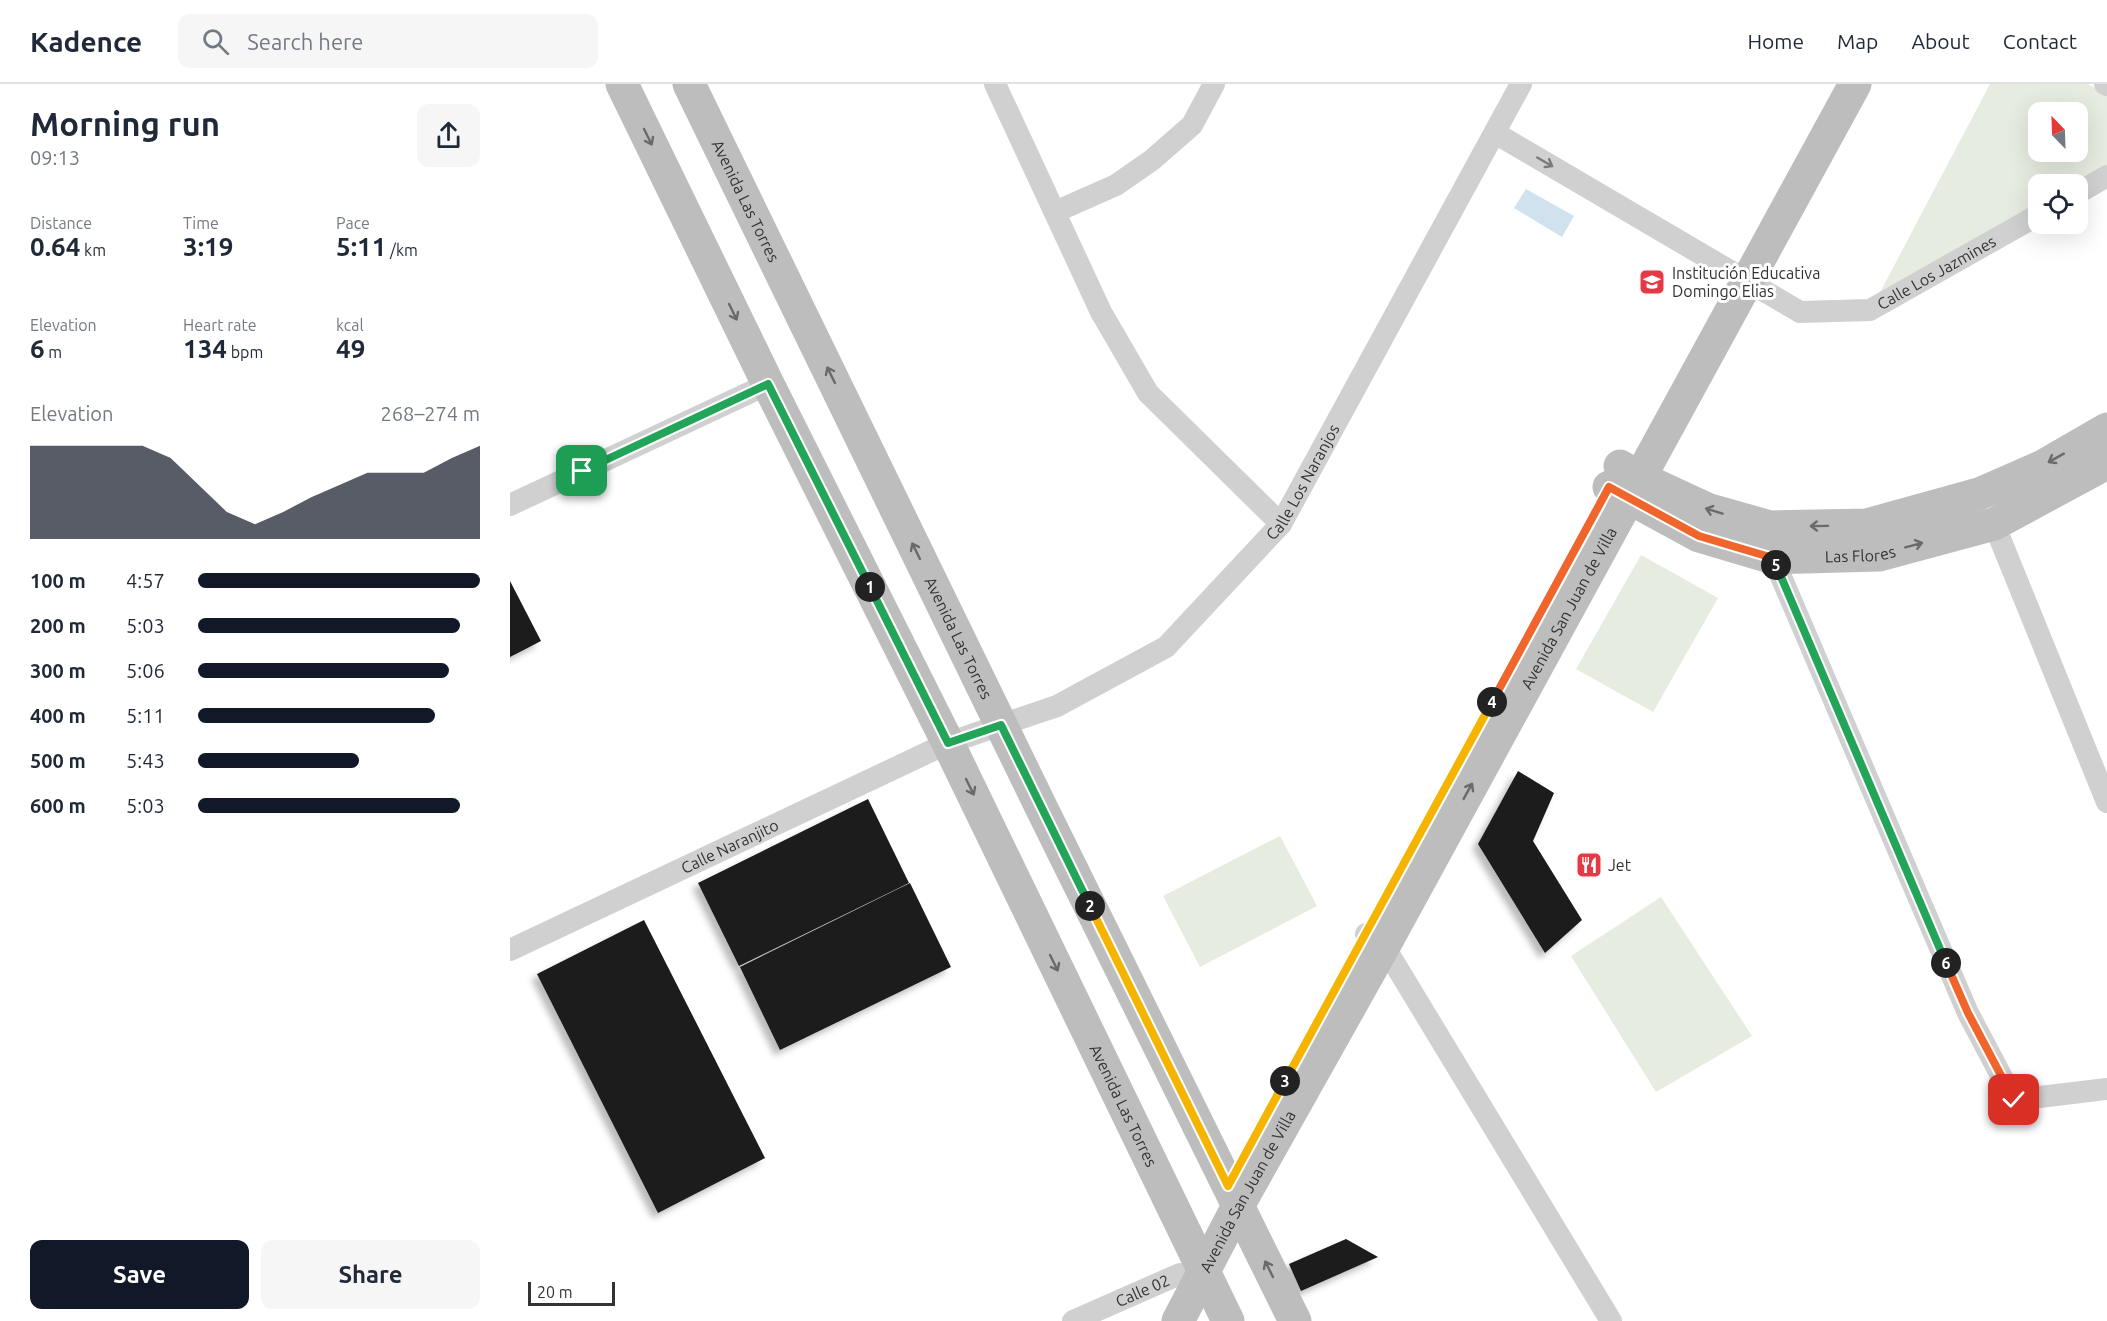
<!DOCTYPE html>
<meta charset="utf-8">
<style>
:root{--surface:#fff;--page:#f6f6f7;--text:#1f2937;--muted:#747a83;--line:#e0e1e3;--accent:#111827}
body{margin:0;font-family:Ubuntu,sans-serif;background:var(--page);color:var(--text);height:100vh;display:flex;flex-direction:column;font-size:22px;white-space:nowrap}
*{box-sizing:border-box;margin:0}
p{font-size:20px;color:var(--muted)}
.icon{flex:none;width:33px;height:33px;fill:none;stroke:currentColor;stroke-width:2;stroke-linecap:round;stroke-linejoin:round}
.map{position:relative;flex:1;overflow:hidden}
.drawer{display:flex;flex-direction:column;background:var(--surface);width:510px}
.drawer>*{flex:none}
.needle{width:39px;rotate:337deg}
.buttons{position:absolute;left:1518px;top:18px;display:grid;gap:12px}
.buttons a{display:grid;place-items:center;width:60px;height:60px;border-radius:12px;background:var(--surface);box-shadow:0 6px 24px #0002;font-size:30px}
.scale{position:absolute;left:18px;bottom:15px;width:87px;box-sizing:border-box;padding-left:6px;border:3px solid #333;border-top:0;font-size:16px;line-height:21px;white-space:nowrap;color:#333;-webkit-text-stroke:4px #fff;paint-order:stroke}
.pin{position:absolute;display:grid;place-items:center;width:51px;height:51px;color:#fff;margin:-26px;border-radius:12px;box-shadow:0 3px 9px #0006}
.km{position:absolute;width:30px;height:30px;margin:-15px;border-radius:50%;background:#222;color:#fff;font-size:16px;line-height:30px;text-align:center}
.round{display:grid;place-items:center;flex:none;width:63px;height:63px;border-radius:12px;background:var(--page)}
.summary{display:flex;align-items:center;justify-content:space-between;height:102px;padding:0 30px}
h1{font-size:33px;font-weight:600;line-height:45px}
.metrics{display:grid;grid-template-columns:repeat(3,1fr);gap:9px;height:102px;padding:6px 30px}
.metrics div{display:grid;align-content:center}
.metrics b{font-size:26px;font-weight:600}
.metrics small{font-size:16px;font-weight:400}
.metrics p{font-size:16px}
.chart{height:168px;padding:12px 30px}
.chart p{display:flex;justify-content:space-between}
.chart svg{width:100%;height:108px;margin-top:6px;fill:var(--accent);opacity:.7}
.action{display:flex;gap:12px;margin-top:auto;padding:12px 30px}
.action a{flex:1;height:69px;border-radius:12px;background:var(--accent);color:#fff;font-size:24px;font-weight:600;line-height:69px;text-align:center}
.action a+a{background:var(--page);color:var(--text)}
ul{padding:0 30px;list-style:none;font-size:20px}
li{display:grid;grid-template-columns:96px 72px 1fr;align-items:center;height:45px}
li i{height:15px;border-radius:8px;background:var(--accent)}
header{display:flex;align-items:center;gap:36px;box-sizing:border-box;height:84px;padding:0 30px;background:var(--surface);border-bottom:2px solid var(--line)}
header strong{font-size:28px}
nav{display:flex;gap:33px;margin-inline-start:auto;font-size:21px}
.search{width:420px;height:54px;background:var(--page);display:flex;align-items:center;gap:15px;box-sizing:border-box;padding:0 21px;border-radius:12px;color:var(--muted);font-size:22px}
main{display:flex;flex:1;min-height:0}
.map>svg:first-child{display:block}
</style>
<header>
<strong>Kadence</strong>
<div class="search"><svg class="icon" aria-label="search" viewBox="0 0 24 24"><circle cx="10" cy="10" r="6"/><path d="M15 15l6 6"/></svg>Search here</div>
<nav><a>Home</a><a>Map</a><a>About</a><a>Contact</a></nav>
</header>
<main>
<section class="drawer">
<div class="summary"><div><h1>Morning run</h1><p>09:13</p></div><a class="round"><svg class="icon" aria-label="share" viewBox="0 0 24 24"><path d="M12 15V3M7 8l5-5 5 5M5 13v7h14v-7"/></svg></a></div>
<div class="metrics">
<div><p>Distance</p><b>0.64<small> km</small></b></div>
<div><p>Time</p><b>3:19</b></div>
<div><p>Pace</p><b>5:11<small> /km</small></b></div>
</div>
<div class="metrics">
<div><p>Elevation</p><b>6<small> m</small></b></div>
<div><p>Heart rate</p><b>134<small> bpm</small></b></div>
<div><p>kcal</p><b>49</b></div>
</div>
<div class="chart"><p><span>Elevation</span>268–274 m</p>
<svg viewBox="0 0 160 44" preserveAspectRatio="none"><path d="M0 44V6L10 6L20 6L30 6L40 6L50 11L60 22L70 33L80 38L90 33L100 27L110 22L120 17L130 17L140 17L150 11L160 6V44z"/></svg>
</div>
<ul>
<li><b>100 m</b>4:57<i style="width:100%"></i></li>
<li><b>200 m</b>5:03<i style="width:93%"></i></li>
<li><b>300 m</b>5:06<i style="width:89%"></i></li>
<li><b>400 m</b>5:11<i style="width:84%"></i></li>
<li><b>500 m</b>5:43<i style="width:57%"></i></li>
<li><b>600 m</b>5:03<i style="width:93%"></i></li>
</ul>
<div class="action"><a>Save</a><a>Share</a></div>
</section>
<div class="map">
<svg width="1597" height="1237" viewBox="0 0 1597 1237">
<defs>
<filter id="shadow"><feDropShadow dx="-5.5" dy="5.5" stdDeviation="3" flood-color="#0004"/></filter>
</defs>
<rect width="100%" height="100%" fill="#fff"/>
<g fill="#e6ecdf" fill-rule="evenodd">
<path d="M1480,0H1578L1597,11V84L1568,100H1528V123L1367,214ZM1528,28H1568V68H1528Z"/>
<polygon points="1131,471 1208,514 1143,628 1066,585"/>
<polygon points="770,752 807,822 690,883 653,812"/>
<polygon points="1151,813 1242,952 1146,1008 1061,872"/>
</g>
<polygon fill="#cfe2ee" points="1016,105 1064,132 1052,153 1004,124"/>
<g fill="#1a1a1a" filter="url(#shadow)">
<polygon points="0,497 31,557 0,573"/>
<polygon points="1008,687 1044,709 1023,757 1072,836 1035,869 968,760"/>
<polygon points="358,715 399,799 229,882 188,799"/>
<polygon points="400,799 441,883 270,966 230,883"/>
<polygon points="134,836 255,1074 148,1129 27,890"/>
<polygon points="836,1155 868,1173 791,1207 779,1180"/>
</g>
<g fill="none" stroke-linecap="round" stroke-linejoin="round">
<g stroke="#d0d0d0" stroke-width="22">
<polyline points="485,0 591,228 638,309 771,440"/>
<polyline points="1595,0 1597,1"/>
<path id="s1" d="M985,49L1290,228L1360,226L1528,131"/>
<polyline points="1568,109 1597,92"/>
<polyline points="545,128 606,101 642,76 682,41 704,0"/>
<polyline points="0,421 258,300"/>
<polyline points="1484,440 1597,718"/>
<polyline points="1262,463 1263,474 1458,929 1504,1016 1597,1005"/>
<polyline points="856,850 874,862 1101,1237"/>
<path id="s2" d="M0,866L438,659L547,622L656,563L771,440L1011,0"/>
<path id="s3" d="M563,1237L670,1190"/>
</g>
<g stroke="#bdbdbd" stroke-width="33">
<path id="s4" d="M112,0L258,300L438,659L718,1237"/>
<path id="s5" d="M179,0L531,723L785,1237"/>
<polyline points="1110,382 1128,393 1197,425 1260,443 1357,441 1469,410 1533,382 1597,345"/>
<path id="s6" d="M1099,403L1189,452L1263,474L1369,471L1484,440L1597,379"/>
<path id="s7" d="M668,1237L728,1122L874,862L1345,0"/>
</g>
</g>
<defs><path id="oneway-shaft" d="M-6 0H5M1.5-3L5.5 0L1.5 3" fill="none" stroke-width="1.6" stroke-linecap="round" stroke-linejoin="round" transform="scale(1.5)"/></defs>
<g stroke="#6a6a6a">
<use href="#oneway-shaft" transform="translate(138 53) rotate(64)"/>
<use href="#oneway-shaft" transform="translate(223 228) rotate(64)"/>
<use href="#oneway-shaft" transform="translate(321 291) rotate(-116)"/>
<use href="#oneway-shaft" transform="translate(1546 374) rotate(151)"/>
<use href="#oneway-shaft" transform="translate(1204 427) rotate(-163)"/>
<use href="#oneway-shaft" transform="translate(1309 442) rotate(179)"/>
<use href="#oneway-shaft" transform="translate(1404 461) rotate(-15)"/>
<use href="#oneway-shaft" transform="translate(406 467) rotate(-116)"/>
<use href="#oneway-shaft" transform="translate(460 703) rotate(64)"/>
<use href="#oneway-shaft" transform="translate(958 707) rotate(-61)"/>
<use href="#oneway-shaft" transform="translate(544 879) rotate(64)"/>
<use href="#oneway-shaft" transform="translate(759 1185) rotate(-116)"/>
</g>
<use stroke="#7a7a7a" href="#oneway-shaft" transform="translate(1035 78) rotate(30)"/>
<g fill="none" stroke-linecap="round" stroke-linejoin="round">
<g stroke="#fff" stroke-width="12">
<polyline id="split-1" points="72,387 258,300 360,503"/>
</g>
<g stroke="#fff" stroke-width="12">
<polyline id="split-2" points="360,503 438,659 491,641 580,822"/>
</g>
<g stroke="#fff" stroke-width="12">
<polyline id="split-3" points="580,822 718,1102 775,997"/>
</g>
<g stroke="#fff" stroke-width="12">
<polyline id="split-4" points="775,997 982,618"/>
</g>
<g stroke="#fff" stroke-width="12">
<polyline id="split-5" points="982,618 1099,403 1189,452 1263,474 1266,481"/>
</g>
<g stroke="#fff" stroke-width="12">
<polyline id="split-6" points="1266,481 1436,879"/>
</g>
<g stroke="#fff" stroke-width="12">
<polyline id="split-7" points="1436,879 1458,929 1504,1016"/>
</g>
<use href="#split-1" stroke="#22a559" stroke-width="8"/>
<use href="#split-2" stroke="#22a559" stroke-width="8"/>
<use href="#split-3" stroke="#f5b400" stroke-width="8"/>
<use href="#split-4" stroke="#f5b400" stroke-width="8"/>
<use href="#split-5" stroke="#f0652b" stroke-width="8"/>
<use href="#split-6" stroke="#22a559" stroke-width="8"/>
<use href="#split-7" stroke="#f0652b" stroke-width="8"/>
</g>
<defs>
<g id="school-square" transform="scale(1.35)"><rect x="-9" y="-9" width="18" height="18" rx="4" fill="#e63946" stroke="#fff"/><path d="M0-5L7-2L0 1L-7-2ZM-4 1L0 2.5L4 1V4Q0 6-4 4Z" fill="#fff"/></g>
<g id="restaurant-square" transform="scale(1.35)"><rect x="-9" y="-9" width="18" height="18" rx="4" fill="#e63946" stroke="#fff"/><path d="M-5-6h1v4h1v-4h1v4h1v-4h1v5L-1.5 .5V6h-2V.5L-5-1ZM5-6V6H3V1.5H1.5Q1.5-4 5-6Z" fill="#fff"/></g>
</defs>
<g fill-rule="evenodd">
<use href="#school-square" x="1142" y="198"/>
<use href="#restaurant-square" x="1079" y="781"/>
</g>
<g text-anchor="middle" stroke-width="6" stroke-linejoin="round" paint-order="stroke">
<g font-size="16" fill="#333" stroke="#fff">
<text dy="6" stroke="none"><textPath href="#s5" startOffset="130">Avenida Las Torres</textPath></text>
<text dy="6" stroke="none"><textPath href="#s1" startOffset="500">Calle Los Jazmines</textPath></text>
<text dy="6" stroke="none"><textPath href="#s2" startOffset="939">Calle Los Naranjos</textPath></text>
<text dy="6" stroke="none"><textPath href="#s6" startOffset="267">Las Flores</textPath></text>
<text dy="6" stroke="none"><textPath href="#s7" startOffset="813">Avenida San Juan de Villa</textPath></text>
<text dy="6" stroke="none"><textPath href="#s5" startOffset="616">Avenida Las Torres</textPath></text>
<text dy="6" stroke="none"><textPath href="#s2" startOffset="243">Calle Naranjito</textPath></text>
<text dy="6" stroke="none"><textPath href="#s4" startOffset="1138">Avenida Las Torres</textPath></text>
<text dy="6" stroke="none"><textPath href="#s7" startOffset="147">Avenida San Juan de Villa</textPath></text>
<text dy="6" stroke="none"><textPath href="#s3" startOffset="76">Calle 02</textPath></text>
</g>
<g font-size="16" fill="#333" stroke="#fff" text-anchor="start">
<text x="1162" y="195">Institución Educativa<tspan x="1162" dy="18">Domingo Elias</tspan></text>
<text x="1098" y="787">Jet</text>
</g>
</g>
</svg>
<div class="buttons">
<a><svg class="needle" viewBox="-14 -14 28 28"><path d="M0-13l5 13h-10z" fill="#e53935"/><path d="M0 13l5-13h-10z" fill="#747a83"/></svg></a>
<a><svg class="icon" aria-label="locate" viewBox="0 0 24 24"><circle cx="12" cy="12" r="6"/><path d="M12 2v4M12 18v4M2 12h4M18 12h4"/></svg></a>
</div>
<div class="scale">20 m</div>
<div class="pin" style="left:72px;top:387px;background:#1e9e55"><svg class="icon" aria-label="arrive" viewBox="0 0 24 24"><path d="M6 21V4h12l-3 4 3 4H6"/></svg></div>
<div class="pin" style="left:1504px;top:1016px;background:#d93025"><svg class="icon" aria-label="check" viewBox="0 0 24 24"><path d="M5 12l5 5 9-10"/></svg></div>
<b class="km" style="left:360px;top:503px">1</b>
<b class="km" style="left:580px;top:822px">2</b>
<b class="km" style="left:775px;top:997px">3</b>
<b class="km" style="left:982px;top:618px">4</b>
<b class="km" style="left:1266px;top:481px">5</b>
<b class="km" style="left:1436px;top:879px">6</b>
</div>
</main>
